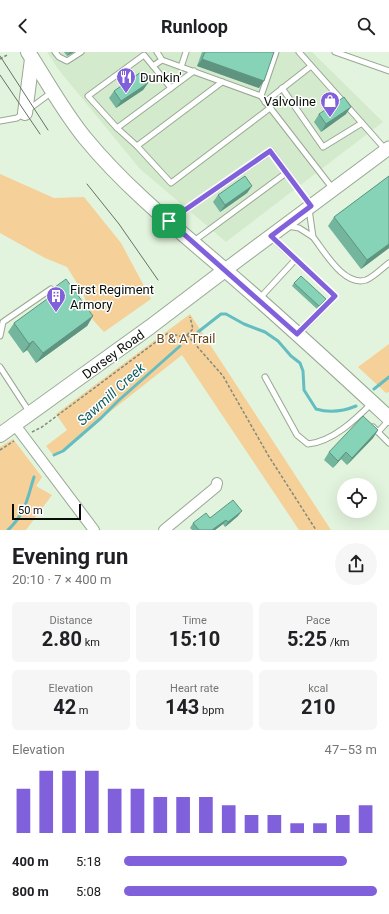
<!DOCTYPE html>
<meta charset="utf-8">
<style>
:root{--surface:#fff;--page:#f6f6f6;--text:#202124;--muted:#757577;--accent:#8161db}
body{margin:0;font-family:Roboto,sans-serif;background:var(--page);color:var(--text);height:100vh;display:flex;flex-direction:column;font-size:15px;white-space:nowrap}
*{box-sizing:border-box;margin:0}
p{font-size:13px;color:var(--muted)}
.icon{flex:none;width:22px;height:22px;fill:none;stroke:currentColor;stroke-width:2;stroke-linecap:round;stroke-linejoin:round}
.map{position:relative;height:478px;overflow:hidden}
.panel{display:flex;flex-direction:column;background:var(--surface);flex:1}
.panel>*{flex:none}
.tools{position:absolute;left:337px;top:426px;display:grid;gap:8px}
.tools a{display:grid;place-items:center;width:40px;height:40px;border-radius:50%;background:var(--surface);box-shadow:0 4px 16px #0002;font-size:20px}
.scale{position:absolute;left:12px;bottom:10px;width:69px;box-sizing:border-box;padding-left:4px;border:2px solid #080e07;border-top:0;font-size:11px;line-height:14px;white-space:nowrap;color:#080e07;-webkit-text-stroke:3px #fff;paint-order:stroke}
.pin{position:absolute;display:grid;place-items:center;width:34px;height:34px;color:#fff;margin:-17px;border-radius:8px;box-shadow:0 2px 6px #0006}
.round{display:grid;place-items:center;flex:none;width:42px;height:42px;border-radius:21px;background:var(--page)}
.head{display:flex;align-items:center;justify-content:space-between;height:68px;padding:0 12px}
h1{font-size:22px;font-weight:700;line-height:30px}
.figures{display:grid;grid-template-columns:repeat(3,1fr);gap:6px;height:68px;padding:4px 12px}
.figures div{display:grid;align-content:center;border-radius:6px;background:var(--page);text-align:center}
.figures b{font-size:20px;font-weight:700}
.figures small{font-size:11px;font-weight:400}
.figures p{font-size:11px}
.chart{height:112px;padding:8px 12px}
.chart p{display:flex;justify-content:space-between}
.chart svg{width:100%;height:72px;margin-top:4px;stroke:var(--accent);stroke-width:6}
ul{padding:0 12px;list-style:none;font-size:13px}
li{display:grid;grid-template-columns:64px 48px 1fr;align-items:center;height:30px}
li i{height:10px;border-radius:5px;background:var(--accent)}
header{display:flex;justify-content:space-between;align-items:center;height:52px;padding:0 12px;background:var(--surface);font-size:18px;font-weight:700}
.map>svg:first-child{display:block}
</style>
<header><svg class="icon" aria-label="back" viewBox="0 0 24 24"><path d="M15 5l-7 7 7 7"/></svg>Runloop<svg class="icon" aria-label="search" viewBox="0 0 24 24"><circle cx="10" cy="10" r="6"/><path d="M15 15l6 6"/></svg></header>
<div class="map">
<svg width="389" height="478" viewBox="0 0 389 478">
<rect width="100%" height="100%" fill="#e3f4de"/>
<polygon fill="#d4eacd" points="47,0 312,0 383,70 226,190 140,117 58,17"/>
<g fill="#f5d099">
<polygon points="0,122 54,146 84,145 121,191 151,247 104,280 93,268 82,239 67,215 45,206 0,181"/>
<polygon points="190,262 331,478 299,478 182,303 54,404 46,394 67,378 56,362"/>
<polygon points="389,292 389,340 386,341 358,315"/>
<polygon points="13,387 42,425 36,434 52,443 26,478 0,478 0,395"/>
</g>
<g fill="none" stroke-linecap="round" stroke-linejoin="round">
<g stroke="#64bdc1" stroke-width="3">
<path d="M198,280L221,262H226L244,272L265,280L278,289L291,304L300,311L303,319L304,338L316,357C329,361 344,359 356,354"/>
<polyline points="374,337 389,325"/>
<polyline points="54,403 63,399 101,366 118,349 180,294"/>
<path d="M8,478C26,461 27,447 34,425"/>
</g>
<g stroke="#98a893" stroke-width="7">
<g id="service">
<polyline points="55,0 59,5 67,9 81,0"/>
<polyline points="157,0 162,8"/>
<polyline points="299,0 385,97"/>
<polyline points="335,0 389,19"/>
<polyline points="153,14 171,36"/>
<polyline points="181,15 186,0"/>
<polyline points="194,19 117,76 88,44 144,3 153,14 162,8 261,44 333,137"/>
<polyline points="222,30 137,94 171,131 270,56"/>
<polyline points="282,36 323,95 362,71"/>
<polyline points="261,44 276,0"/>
<polyline points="265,50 311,14"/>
<polyline points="0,69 17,66 52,40"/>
<polyline points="117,76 137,94"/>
<polyline points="169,169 271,99 310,153"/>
<polyline points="287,174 299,176 313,185 309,157"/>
<polyline points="271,185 335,244 298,282"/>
<path d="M313,185C325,200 344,235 366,228C374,225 382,216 389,211"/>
<polyline points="194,189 286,121"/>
<polyline points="259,247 295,208"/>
<polyline points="0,284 3,270 51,237"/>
<polyline points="0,315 30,361"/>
<path d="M265,325L297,383L308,392C332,390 355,368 372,351"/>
<polyline points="373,375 389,391"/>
<polyline points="378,380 389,368"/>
</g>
</g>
<g stroke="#98a893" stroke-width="12">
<g id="minor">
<polyline points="15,373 94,478"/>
<polyline points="164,478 216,435 217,431"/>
</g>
</g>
<g stroke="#98a893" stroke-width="15">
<polyline id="tertiary" points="225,218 389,96"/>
</g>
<g stroke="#98a893" stroke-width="16">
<g id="secondary">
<path d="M28,0C47,29 63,59 85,86C125,135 177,177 225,218C281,266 335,316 389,366"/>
<polyline points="25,61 32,7"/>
<polyline points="0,383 150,275 225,218"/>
</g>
</g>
<g stroke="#7f8b7c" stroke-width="1.5" stroke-dasharray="3 2" stroke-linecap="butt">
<polyline points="0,7 7,3"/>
<polyline points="187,283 223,324 268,403 316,478"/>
<polyline points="187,283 193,277 190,265"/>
<polyline points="32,380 42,375 168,281 183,285 187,283"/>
<polyline points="0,398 14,389"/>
</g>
<use href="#service" stroke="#fff" stroke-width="5"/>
<use href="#minor" stroke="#fff" stroke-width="10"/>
<use href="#tertiary" stroke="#fff" stroke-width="13"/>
<use href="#secondary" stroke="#fff" stroke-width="14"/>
<g stroke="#667063" stroke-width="1">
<polyline points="0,4 48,78"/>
<polyline points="0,23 40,82"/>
<polyline points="87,132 119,172 158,228"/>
</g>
</g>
<g fill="#74b59d">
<polygon points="64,0 74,0 67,4"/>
<polygon points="202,0 274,0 259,36 197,14"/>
<polygon points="148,31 143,38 116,56 109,46 114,39"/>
<polygon points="319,62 346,62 321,80 314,70"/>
<polygon points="389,124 389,196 361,217 328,174 334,165"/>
<polygon points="252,134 247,141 220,160 213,150 218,143"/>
<polygon points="294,231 326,247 317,257 292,234"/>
<polygon points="55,235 93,264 87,274 36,311 27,298 23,301 8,280 14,271 50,246 49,244"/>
<polygon points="378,378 373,386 347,413 341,407 333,416 324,408 329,400"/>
<polygon points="238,464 225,475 223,472 215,478 192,478 190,476 193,471 210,466"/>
</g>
<g fill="#5e9480">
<polygon points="70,0 74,0 67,4"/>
<polygon points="202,7 264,29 259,36 197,14"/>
<polygon points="148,31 143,38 116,56 121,49"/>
<polygon points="351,55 346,62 321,80 326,72"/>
<polygon points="252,134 247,141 220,160 225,153"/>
<polygon points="389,192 389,196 361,217 367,208"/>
<polygon points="93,264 87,274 36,311 43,301"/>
<polygon points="33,289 27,298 23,301 29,292"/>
<polygon points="378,378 373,386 347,413 352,406"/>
<polygon points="346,400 341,407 333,416 338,409"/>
<polygon points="242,459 238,464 225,475 228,470"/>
<polygon points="226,468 223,472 215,478 212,478"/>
</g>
<g fill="#87d3b7" stroke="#5e9480">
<polygon points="205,0 274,0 264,29 202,7"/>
<polygon points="141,20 148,31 121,49 114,39"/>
<polygon points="344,45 351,55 326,72 319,62"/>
<polygon points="245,124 252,134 225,153 218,143"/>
<polygon points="389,124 389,192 367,208 334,165"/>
<polygon points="301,224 326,247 319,254 294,231"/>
<polygon points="66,227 93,264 43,301 33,289 29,292 14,271 58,239 55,235"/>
<polygon points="363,364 378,378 352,406 346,400 338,409 329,400"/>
<polygon points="233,448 242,459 228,470 226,468 212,478 199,478 193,471 206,461 210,466"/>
</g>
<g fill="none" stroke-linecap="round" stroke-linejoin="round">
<g stroke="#fff" stroke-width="8">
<polygon id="route" points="270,99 311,154 271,184 335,244 297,282 169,169"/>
</g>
<use href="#route" stroke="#8161db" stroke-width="5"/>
</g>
<defs>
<g id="restaurant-pin" transform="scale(1)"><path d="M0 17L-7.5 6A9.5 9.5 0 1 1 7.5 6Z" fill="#8161db" stroke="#fff"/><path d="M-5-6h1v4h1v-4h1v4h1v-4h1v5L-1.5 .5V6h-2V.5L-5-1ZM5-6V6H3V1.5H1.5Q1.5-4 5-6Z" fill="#fff"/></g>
<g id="shop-pin" transform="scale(1)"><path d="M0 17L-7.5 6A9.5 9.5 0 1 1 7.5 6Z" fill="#8161db" stroke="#fff"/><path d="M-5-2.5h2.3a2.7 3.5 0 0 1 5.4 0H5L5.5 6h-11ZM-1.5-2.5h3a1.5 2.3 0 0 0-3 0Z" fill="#fff"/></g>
<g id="building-pin" transform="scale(1)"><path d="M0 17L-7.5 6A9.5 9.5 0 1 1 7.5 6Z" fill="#8161db" stroke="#fff"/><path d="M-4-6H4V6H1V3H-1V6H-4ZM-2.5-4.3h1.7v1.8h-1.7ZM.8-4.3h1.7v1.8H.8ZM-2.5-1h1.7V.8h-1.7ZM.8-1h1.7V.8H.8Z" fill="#fff"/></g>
</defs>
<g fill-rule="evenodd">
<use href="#restaurant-pin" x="126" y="25"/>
<use href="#shop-pin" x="330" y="49"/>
<use href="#building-pin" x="56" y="244"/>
</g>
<g text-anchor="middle" stroke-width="3" stroke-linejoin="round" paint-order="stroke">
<g font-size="13" fill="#080e07" stroke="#fff" text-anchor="start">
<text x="140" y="30">Dunkin'</text>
<text x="316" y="54" text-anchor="end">Valvoline</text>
<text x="70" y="242">First Regiment<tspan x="70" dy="15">Armory</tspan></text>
</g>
<g font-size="13" fill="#64491e" stroke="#fff">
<text x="186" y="291">B &amp; A Trail</text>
</g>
<g font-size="13" fill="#080e07" stroke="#fff">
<text transform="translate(113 302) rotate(-36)" y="5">Dorsey Road</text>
</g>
<g font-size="14" font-style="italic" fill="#105d60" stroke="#fff">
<text transform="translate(111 342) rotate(-42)" y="5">Sawmill Creek</text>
</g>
</g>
</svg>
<div class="tools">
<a><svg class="icon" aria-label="locate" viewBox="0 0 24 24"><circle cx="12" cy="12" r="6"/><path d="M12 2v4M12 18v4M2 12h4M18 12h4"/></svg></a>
</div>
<div class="scale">50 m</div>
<div class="pin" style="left:169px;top:169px;background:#1e9e55"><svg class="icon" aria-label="arrive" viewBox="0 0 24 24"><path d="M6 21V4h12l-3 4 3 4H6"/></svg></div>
</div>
<section class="panel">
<div class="head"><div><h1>Evening run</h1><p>20:10 · 7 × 400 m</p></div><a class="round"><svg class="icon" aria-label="share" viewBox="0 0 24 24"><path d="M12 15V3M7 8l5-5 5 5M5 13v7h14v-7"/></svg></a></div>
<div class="figures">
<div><p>Distance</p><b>2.80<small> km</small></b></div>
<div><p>Time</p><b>15:10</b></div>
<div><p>Pace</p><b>5:25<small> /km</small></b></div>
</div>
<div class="figures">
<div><p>Elevation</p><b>42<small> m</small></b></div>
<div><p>Heart rate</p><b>143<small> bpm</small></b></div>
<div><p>kcal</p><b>210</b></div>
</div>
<div class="chart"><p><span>Elevation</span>47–53 m</p>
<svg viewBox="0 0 160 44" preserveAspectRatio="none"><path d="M5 44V17M15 44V6M25 44V6M35 44V6M45 44V17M55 44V17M65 44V22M75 44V22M85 44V22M95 44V27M105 44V33M115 44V33M125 44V38M135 44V38M145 44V33M155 44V27"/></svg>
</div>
<ul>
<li><b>400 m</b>5:18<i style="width:88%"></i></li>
<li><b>800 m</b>5:08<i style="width:100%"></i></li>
</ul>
</section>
